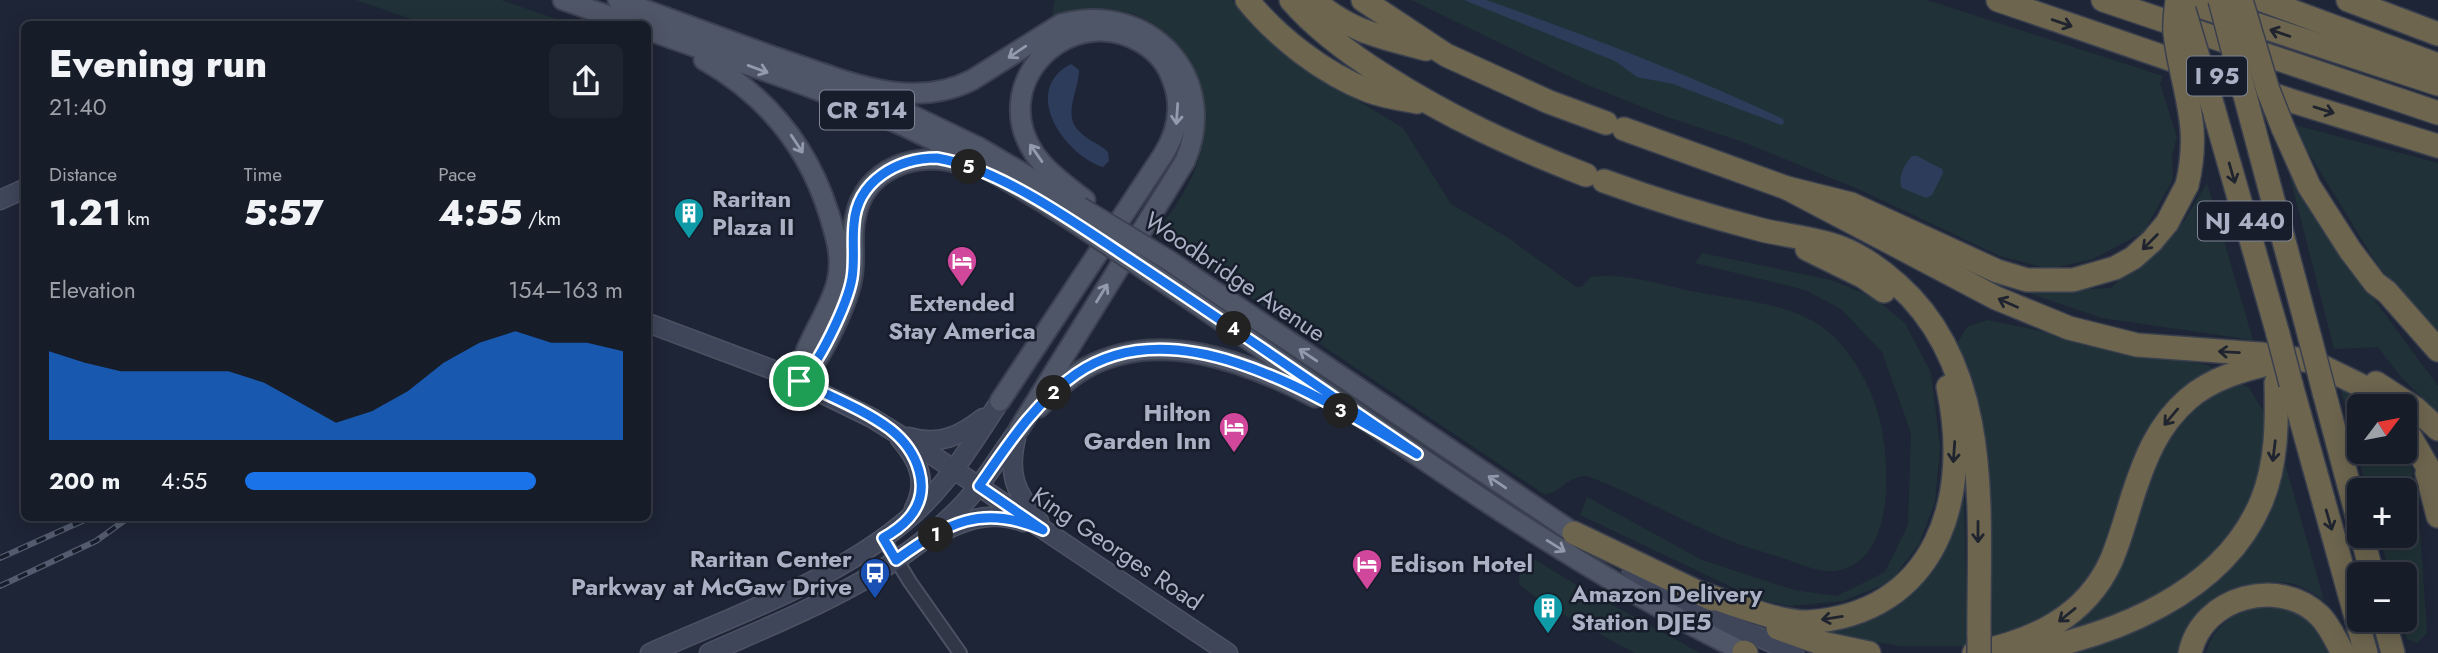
<!DOCTYPE html>
<meta charset="utf-8">
<style>
:root{--surface:#161c28;--page:#1f2530;--text:#f1f3f6;--muted:#9ea1a8;--line:#353a45;--accent:#1a73e8}
body{margin:0;font-family:Jost,sans-serif;background:var(--page);color:var(--text);height:100vh;display:flex;flex-direction:column;font-size:26px;white-space:nowrap}
*{box-sizing:border-box;margin:0}
p{font-size:23px;color:var(--muted)}
.icon{flex:none;width:38px;height:38px;fill:none;stroke:currentColor;stroke-width:2;stroke-linecap:round;stroke-linejoin:round}
.map{position:relative;flex:1;overflow:hidden}
.drawer{position:absolute;left:21px;top:21px;width:630px;height:500px;display:flex;flex-direction:column;background:var(--surface);border-radius:10px;box-shadow:0 4px 18px #0003,0 0 0 2px var(--line)}
.drawer>*{flex:none}
.needle{width:46px;rotate:58deg}
.tools{position:absolute;left:2347px;top:394px;display:grid;gap:14px}
.tools a{display:grid;place-items:center;width:70px;height:70px;border-radius:10px;background:var(--surface);box-shadow:0 4px 18px #0003,0 0 0 2px var(--line);font-size:35px}
.pin{position:absolute;display:grid;place-items:center;width:60px;height:60px;color:#fff;margin:-30px;border:4px solid #fff;border-radius:50%;box-shadow:0 2px 7px #0007}
.km{position:absolute;width:35px;height:35px;margin:-18px;border-radius:50%;background:#222;color:#fff;font-size:19px;line-height:35px;text-align:center}
.round{display:grid;place-items:center;flex:none;width:74px;height:74px;border-radius:10px;background:var(--page)}
.head{display:flex;align-items:center;justify-content:space-between;height:119px;padding:0 28px}
h1{font-size:38px;font-weight:800;line-height:52px}
.metrics{display:grid;grid-template-columns:repeat(3,1fr);gap:10px;height:119px;padding:7px 28px}
.metrics div{display:grid;align-content:center}
.metrics b{font-size:35px;font-weight:800}
.metrics small{font-size:19px;font-weight:400}
.metrics p{font-size:19px}
.chart{height:196px;padding:14px 28px}
.chart p{display:flex;justify-content:space-between}
.chart svg{width:100%;height:126px;margin-top:7px;fill:var(--accent);opacity:.7}
ul{padding:0 28px;list-style:none;font-size:23px}
li{display:grid;grid-template-columns:112px 84px 1fr;align-items:center;height:52px}
li i{height:18px;border-radius:9px;background:var(--accent)}
.map>svg:first-child{display:block}
</style>
<div class="map">
<svg width="2438" height="653" viewBox="0 0 2438 653">
<rect width="100%" height="100%" fill="#1e2536"/>
<g fill="#203237">
<polygon points="356,0 501,0 571,24 426,24"/>
<path d="M1055,0H1232L1257,28L1329,83L1403,128L1451,204L1510,239L1576,287H1582L1591,277C1626,272 1662,285 1696,292C1740,301 1796,302 1831,334C1854,355 1873,390 1880,421C1890,464 1896,564 1834,571C1818,573 1798,563 1783,558C1763,552 1742,546 1723,538C1677,518 1634,494 1587,476C1566,476 1559,495 1544,494L1156,234C1174,208 1195,181 1201,149C1205,126 1205,97 1197,75C1195,69 1190,62 1186,57C1156,8 1103,0 1052,15Z"/>
<polygon points="1411,0 1927,0 2163,76 2160,84 2177,137 2172,155 2173,179 2144,232 2093,259 2050,269 2000,256 1858,189 1743,142 1667,117 1585,84"/>
<polygon points="2291,124 2438,163 2438,331 2379,267"/>
<polygon points="2286,161 2322,229 2438,386 2438,414 2401,377 2378,347 2334,349"/>
<polygon points="2207,183 2253,340 2102,318 2025,292 2111,288 2184,221"/>
<polygon points="1702,253 1831,280 1873,297 1905,323 1931,373 1940,447 1935,502 1919,544 1890,582 1843,601 1790,606 1757,599 1580,515 1587,497 1702,560 1794,590 1837,596 1885,572 1908,525 1911,433 1882,352 1841,309 1805,290 1695,263"/>
<path d="M1987,320L2207,365L2249,388L2276,432L2324,600C2314,594 2300,584 2289,583C2243,578 2186,603 2178,653H1990L1985,438L1956,345L1967,327Z"/>
<polygon points="2340,387 2368,399 2371,406 2359,406 2359,452 2405,451 2413,471 2409,491 2420,531 2427,633 2417,643 2407,639 2402,620 2404,620 2404,574 2390,574 2379,536 2404,536 2404,490 2367,490"/>
<polygon points="1964,496 1967,646 1901,646 1813,632 1931,570"/>
<path d="M1532,560L1537,561L1585,590L1700,653H1635L1549,607L1520,585C1517,573 1521,566 1532,560Z"/>
<path d="M2252,604H2280L2313,624L2333,653H2206C2212,629 2231,616 2252,604Z"/>
</g>
<g fill="#2e3c5c">
<path d="M1464,0H1486C1588,36 1685,73 1783,119L1784,123L1781,125L1673,84L1637,77L1615,61Z"/>
<path d="M1071,64L1079,70C1079,91 1061,116 1081,133C1089,141 1100,144 1108,152L1109,161L1103,167C1064,155 1020,90 1071,64Z"/>
<path d="M1912,156H1917L1942,169L1943,173L1932,195L1926,198L1902,188C1897,177 1905,164 1912,156Z"/>
</g>
<g fill="none" stroke-linecap="round" stroke-linejoin="round">
<g stroke="#4c5262" stroke-width="16">
<polyline id="street" points="883,538 910,582 960,653"/>
</g>
<g stroke="#4c5262" stroke-width="21">
<g id="secondary">
<polyline points="0,200 24,189"/>
<polyline points="648,323 776,371 872,418 935,457 1228,653"/>
<path d="M909,437C939,446 960,436 983,418"/>
<path d="M1016,438C1007,475 1016,493 1039,521"/>
<path d="M900,439C919,461 928,482 914,509"/>
<path d="M944,531C971,517 995,512 1024,522"/>
<polyline points="1632,571 1701,611 1794,653"/>
<path d="M650,653C740,613 854,574 924,504C955,473 977,436 1000,401"/>
<path d="M709,653C799,613 897,576 965,502C986,480 1001,453 1019,429"/>
</g>
</g>
<g stroke="#3b4150" stroke-width="23">
<g id="primary">
<polyline points="563,0 632,24"/>
<polyline points="618,0 785,61"/>
<path d="M648,30C733,61 821,87 904,126C962,153 1017,185 1071,220"/>
<path d="M774,57C838,77 907,113 972,80L1061,24C1150,0 1221,78 1185,161L1019,429"/>
<path d="M704,60C766,95 808,146 829,214C836,237 843,258 837,282C828,317 801,345 799,381"/>
<polyline points="874,97 978,147 1073,203"/>
<polyline points="1168,260 1574,533"/>
<path d="M1156,277C1350,405 1535,549 1744,652"/>
<path d="M799,381C818,368 848,302 852,278C856,258 851,238 855,219C864,167 919,149 964,165"/>
<path d="M1000,401L1163,155C1178,131 1183,106 1172,79C1167,64 1155,51 1142,43C1070,0 987,82 1034,153C1047,172 1067,186 1085,200"/>
<path d="M1039,407C1053,393 1067,379 1084,369C1158,327 1247,362 1315,397"/>
</g>
</g>
<g stroke="#393f4e" stroke-width="26">
<g id="highway">
<path d="M1247,0C1278,38 1323,73 1369,91C1385,97 1401,99 1417,102"/>
<path d="M1291,0C1317,30 1350,54 1383,75C1450,118 1512,146 1586,175"/>
<path d="M1313,0C1351,32 1380,37 1426,49"/>
<polyline points="1363,0 1446,55 1549,102 1606,123"/>
<polyline points="1998,0 2292,101 2438,146"/>
<polyline points="2103,0 2438,113"/>
<polyline points="2181,0 2438,84"/>
<polyline points="2262,0 2438,65"/>
<polyline points="2348,0 2438,34"/>
<polyline points="2213,107 2278,334"/>
<polyline points="2251,118 2310,338"/>
<polyline points="2283,128 2309,186 2350,250 2375,283 2387,292 2438,350"/>
<polyline points="1624,129 1787,188 1851,204 1997,271 2027,280 2073,280 2115,268 2133,258 2152,241 2167,223 2187,185"/>
<path d="M1604,181C1656,200 1708,216 1762,230C1787,236 1815,238 1839,247C1861,255 1880,269 1897,284C1995,370 1978,517 1979,634"/>
<polyline points="1787,188 1996,298 2069,328 2137,345 2260,354 2311,361 2362,386 2387,406"/>
<polyline points="1807,249 1864,277 1884,291"/>
<polyline points="2376,383 2416,409 2438,429"/>
<polyline points="2291,384 2366,653"/>
<polyline points="2324,392 2359,523"/>
<polyline points="2404,426 2438,485"/>
<polyline points="2427,473 2438,516"/>
<polyline points="1574,533 1712,599"/>
<polyline points="2362,536 2372,574"/>
<path d="M1700,593C1728,602 1780,623 1808,622C1937,613 1972,498 1948,387"/>
<polyline points="2384,620 2393,653"/>
<polyline points="1778,628 1817,642 1869,653"/>
<polyline points="1744,652 1746,653"/>
<path d="M1974,653C2032,641 2085,618 2111,561C2120,540 2126,517 2133,495C2145,458 2158,425 2188,399C2212,378 2245,369 2276,362"/>
<path d="M2018,653C2111,637 2224,594 2262,500C2277,463 2277,422 2276,383"/>
<path d="M2190,653C2202,596 2280,576 2320,616C2330,626 2336,641 2343,653"/>
</g>
</g>
<use href="#street" stroke="#313747" stroke-width="12"/>
<use href="#secondary" stroke="#3f465a" stroke-width="18"/>
<use href="#primary" stroke="#4f5667" stroke-width="19"/>
<use href="#highway" stroke="#6d654e" stroke-width="23"/>
<g stroke="#535b6e" stroke-width="6">
<g id="rail">
<polyline points="0,558 89,518"/>
<polyline points="0,586 96,541 128,518"/>
</g>
</g>
<use href="#rail" stroke="#171d2b" stroke-width="3.5" stroke-dasharray="10" stroke-linecap="butt"/>
<g stroke="#3b4150" stroke-width="23" stroke-linecap="butt">
<g id="primary-bridge">
<polyline points="1080,207 1168,260"/>
<polyline points="1071,220 1156,277"/>
</g>
</g>
<g stroke="#393f4e" stroke-width="26" stroke-linecap="butt">
<g id="highway-bridge">
<path d="M2177,0C2176,11 2174,22 2175,33C2182,91 2202,123 2187,185"/>
<polyline points="2220,0 2251,118"/>
<polyline points="2241,0 2268,90 2283,128"/>
<polyline points="2184,10 2213,107"/>
<polyline points="2278,334 2291,384"/>
<polyline points="2310,338 2324,392"/>
<polyline points="1979,634 1979,653"/>
</g>
</g>
<use href="#primary-bridge" stroke="#4f5667" stroke-width="19"/>
<use href="#highway-bridge" stroke="#6d654e" stroke-width="23"/>
</g>
<defs><path id="oneway-shaft" d="M-6 0H5M1.5-3L5.5 0L1.5 3" fill="none" stroke-width="1.6" stroke-linecap="round" stroke-linejoin="round" transform="scale(1.75)"/></defs>
<g stroke="#20242e">
<use href="#oneway-shaft" transform="translate(2062 23) rotate(19)"/>
<use href="#oneway-shaft" transform="translate(2280 33) rotate(-161)"/>
<use href="#oneway-shaft" transform="translate(2324 110) rotate(17)"/>
<use href="#oneway-shaft" transform="translate(2232 173) rotate(74)"/>
<use href="#oneway-shaft" transform="translate(2150 242) rotate(135)"/>
<use href="#oneway-shaft" transform="translate(2008 303) rotate(-156)"/>
<use href="#oneway-shaft" transform="translate(2229 352) rotate(-177)"/>
<use href="#oneway-shaft" transform="translate(2171 417) rotate(130)"/>
<use href="#oneway-shaft" transform="translate(2274 451) rotate(97)"/>
<use href="#oneway-shaft" transform="translate(1954 452) rotate(94)"/>
<use href="#oneway-shaft" transform="translate(2329 520) rotate(74)"/>
<use href="#oneway-shaft" transform="translate(1978 532) rotate(90)"/>
<use href="#oneway-shaft" transform="translate(2067 615) rotate(141)"/>
<use href="#oneway-shaft" transform="translate(1832 618) rotate(171)"/>
</g>
<g stroke="#949aad">
<use href="#oneway-shaft" transform="translate(1017 52) rotate(146)"/>
<use href="#oneway-shaft" transform="translate(758 69) rotate(20)"/>
<use href="#oneway-shaft" transform="translate(1177 114) rotate(94)"/>
<use href="#oneway-shaft" transform="translate(797 144) rotate(57)"/>
<use href="#oneway-shaft" transform="translate(1036 153) rotate(-125)"/>
<use href="#oneway-shaft" transform="translate(1102 293) rotate(-58)"/>
<use href="#oneway-shaft" transform="translate(1308 355) rotate(-146)"/>
<use href="#oneway-shaft" transform="translate(1497 482) rotate(-146)"/>
<use href="#oneway-shaft" transform="translate(1556 546) rotate(32)"/>
</g>
<g fill="none" stroke-linecap="round" stroke-linejoin="round">
<g stroke="#fff" stroke-width="14">
<path id="route" d="M937,158C1000,168 1081,227 1134,262C1229,325 1323,390 1417,454C1327,402 1179,303 1076,374C1034,403 1007,446 979,486L1043,530C982,503 947,523 896,560L883,538C892,533 902,526 909,518C934,489 917,450 890,429C863,409 829,396 799,381C818,368 848,302 852,278C855,260 852,242 854,224C857,181 897,158 937,158Z"/>
</g>
<use href="#route" stroke="#1a73e8" stroke-width="9"/>
</g>
<defs>
<g id="building-pin" transform="scale(1.575)"><path d="M0 17L-7.5 6A9.5 9.5 0 1 1 7.5 6Z" fill="#0f9aa8" stroke="#171d2b"/><path d="M-4-6H4V6H1V3H-1V6H-4ZM-2.5-4.3h1.7v1.8h-1.7ZM.8-4.3h1.7v1.8H.8ZM-2.5-1h1.7V.8h-1.7ZM.8-1h1.7V.8H.8Z" fill="#fff"/></g>
<g id="hotel-pin" transform="scale(1.575)"><path d="M0 17L-7.5 6A9.5 9.5 0 1 1 7.5 6Z" fill="#d1479c" stroke="#171d2b"/><path d="M-6-4.5h1.5V1H6V5H4.5V3h-9V5H-6ZM-4 0a1.8 1.8 0 1 1 3.6 0ZM.5 0V-2.5h3Q6-2.5 6 0Z" fill="#fff"/></g>
<g id="bus-pin" transform="scale(1.575)"><path d="M0 17L-7.5 6A9.5 9.5 0 1 1 7.5 6Z" fill="#1a4fb4" stroke="#171d2b"/><path d="M-5-6H5V4H4V6H2V4H-2V6H-4V4H-5ZM-3.5-4V0h7V-4ZM-3.5 1.2v1.5H-2V1.2ZM2 1.2v1.5H3.5V1.2Z" fill="#fff"/></g>
</defs>
<g fill-rule="evenodd">
<use href="#building-pin" x="689" y="213"/>
<use href="#hotel-pin" x="962" y="261"/>
<use href="#hotel-pin" x="1234" y="427"/>
<use href="#hotel-pin" x="1367" y="564"/>
<use href="#bus-pin" x="875" y="573"/>
<use href="#building-pin" x="1548" y="608"/>
</g>
<g text-anchor="middle" stroke-width="5" stroke-linejoin="round" paint-order="stroke">
<g fill="#171d2b" stroke="#7f8596" stroke-width="2">
<rect x="2187" y="56.5" width="60" height="39" rx="5"/>
<rect x="820" y="90.5" width="94" height="39" rx="5"/>
<rect x="2198" y="201.5" width="94" height="39" rx="5"/>
</g>
<g font-size="23" font-weight="bold" fill="#abb1c4">
<text x="2217" y="84">I 95</text>
<text x="867" y="118">CR 514</text>
<text x="2245" y="229">NJ 440</text>
</g>
<g font-size="24" font-weight="bold" fill="#abb1c4" stroke="#171d2b" text-anchor="start">
<text x="712" y="207">Raritan<tspan x="712" dy="28">Plaza II</tspan></text>
<text x="962" y="311" text-anchor="middle">Extended<tspan x="962" dy="28">Stay America</tspan></text>
<text x="1211" y="421" text-anchor="end">Hilton<tspan x="1211" dy="28">Garden Inn</tspan></text>
<text x="852" y="567" text-anchor="end">Raritan Center<tspan x="852" dy="28">Parkway at McGaw Drive</tspan></text>
<text x="1390" y="572">Edison Hotel</text>
<text x="1571" y="602">Amazon Delivery<tspan x="1571" dy="28">Station DJE5</tspan></text>
</g>
<g font-size="24" fill="#abb1c4" stroke="#171d2b">
<text transform="translate(1235 277) rotate(34)" y="8">Woodbridge Avenue</text>
<text transform="translate(1117 549) rotate(34)" y="8">King Georges Road</text>
</g>
</g>
</svg>
<div class="tools">
<a><svg class="needle" viewBox="-14 -14 28 28"><path d="M0-13l5 13h-10z" fill="#e53935"/><path d="M0 13l5-13h-10z" fill="#9ea1a8"/></svg></a>
<a>+</a>
<a>−</a>
</div>
<div class="pin" style="left:799px;top:381px;background:#1e9e55"><svg class="icon" aria-label="arrive" viewBox="0 0 24 24"><path d="M6 21V4h12l-3 4 3 4H6"/></svg></div>
<b class="km" style="left:936px;top:535px">1</b>
<b class="km" style="left:1054px;top:393px">2</b>
<b class="km" style="left:1341px;top:411px">3</b>
<b class="km" style="left:1234px;top:329px">4</b>
<b class="km" style="left:969px;top:167px">5</b>
<section class="drawer">
<div class="head"><div><h1>Evening run</h1><p>21:40</p></div><a class="round"><svg class="icon" aria-label="share" viewBox="0 0 24 24"><path d="M12 15V3M7 8l5-5 5 5M5 13v7h14v-7"/></svg></a></div>
<div class="metrics">
<div><p>Distance</p><b>1.21<small> km</small></b></div>
<div><p>Time</p><b>5:57</b></div>
<div><p>Pace</p><b>4:55<small> /km</small></b></div>
</div>
<div class="chart"><p><span>Elevation</span>154–163 m</p>
<svg viewBox="0 0 160 44" preserveAspectRatio="none"><path d="M0 44V13L10 17L20 20L30 20L40 20L50 20L60 24L70 31L80 38L90 34L100 27L110 17L120 10L130 6L140 10L150 10L160 13V44z"/></svg>
</div>
<ul>
<li><b>200 m</b>4:55<i style="width:77%"></i></li>
</ul>
</section>
</div>
